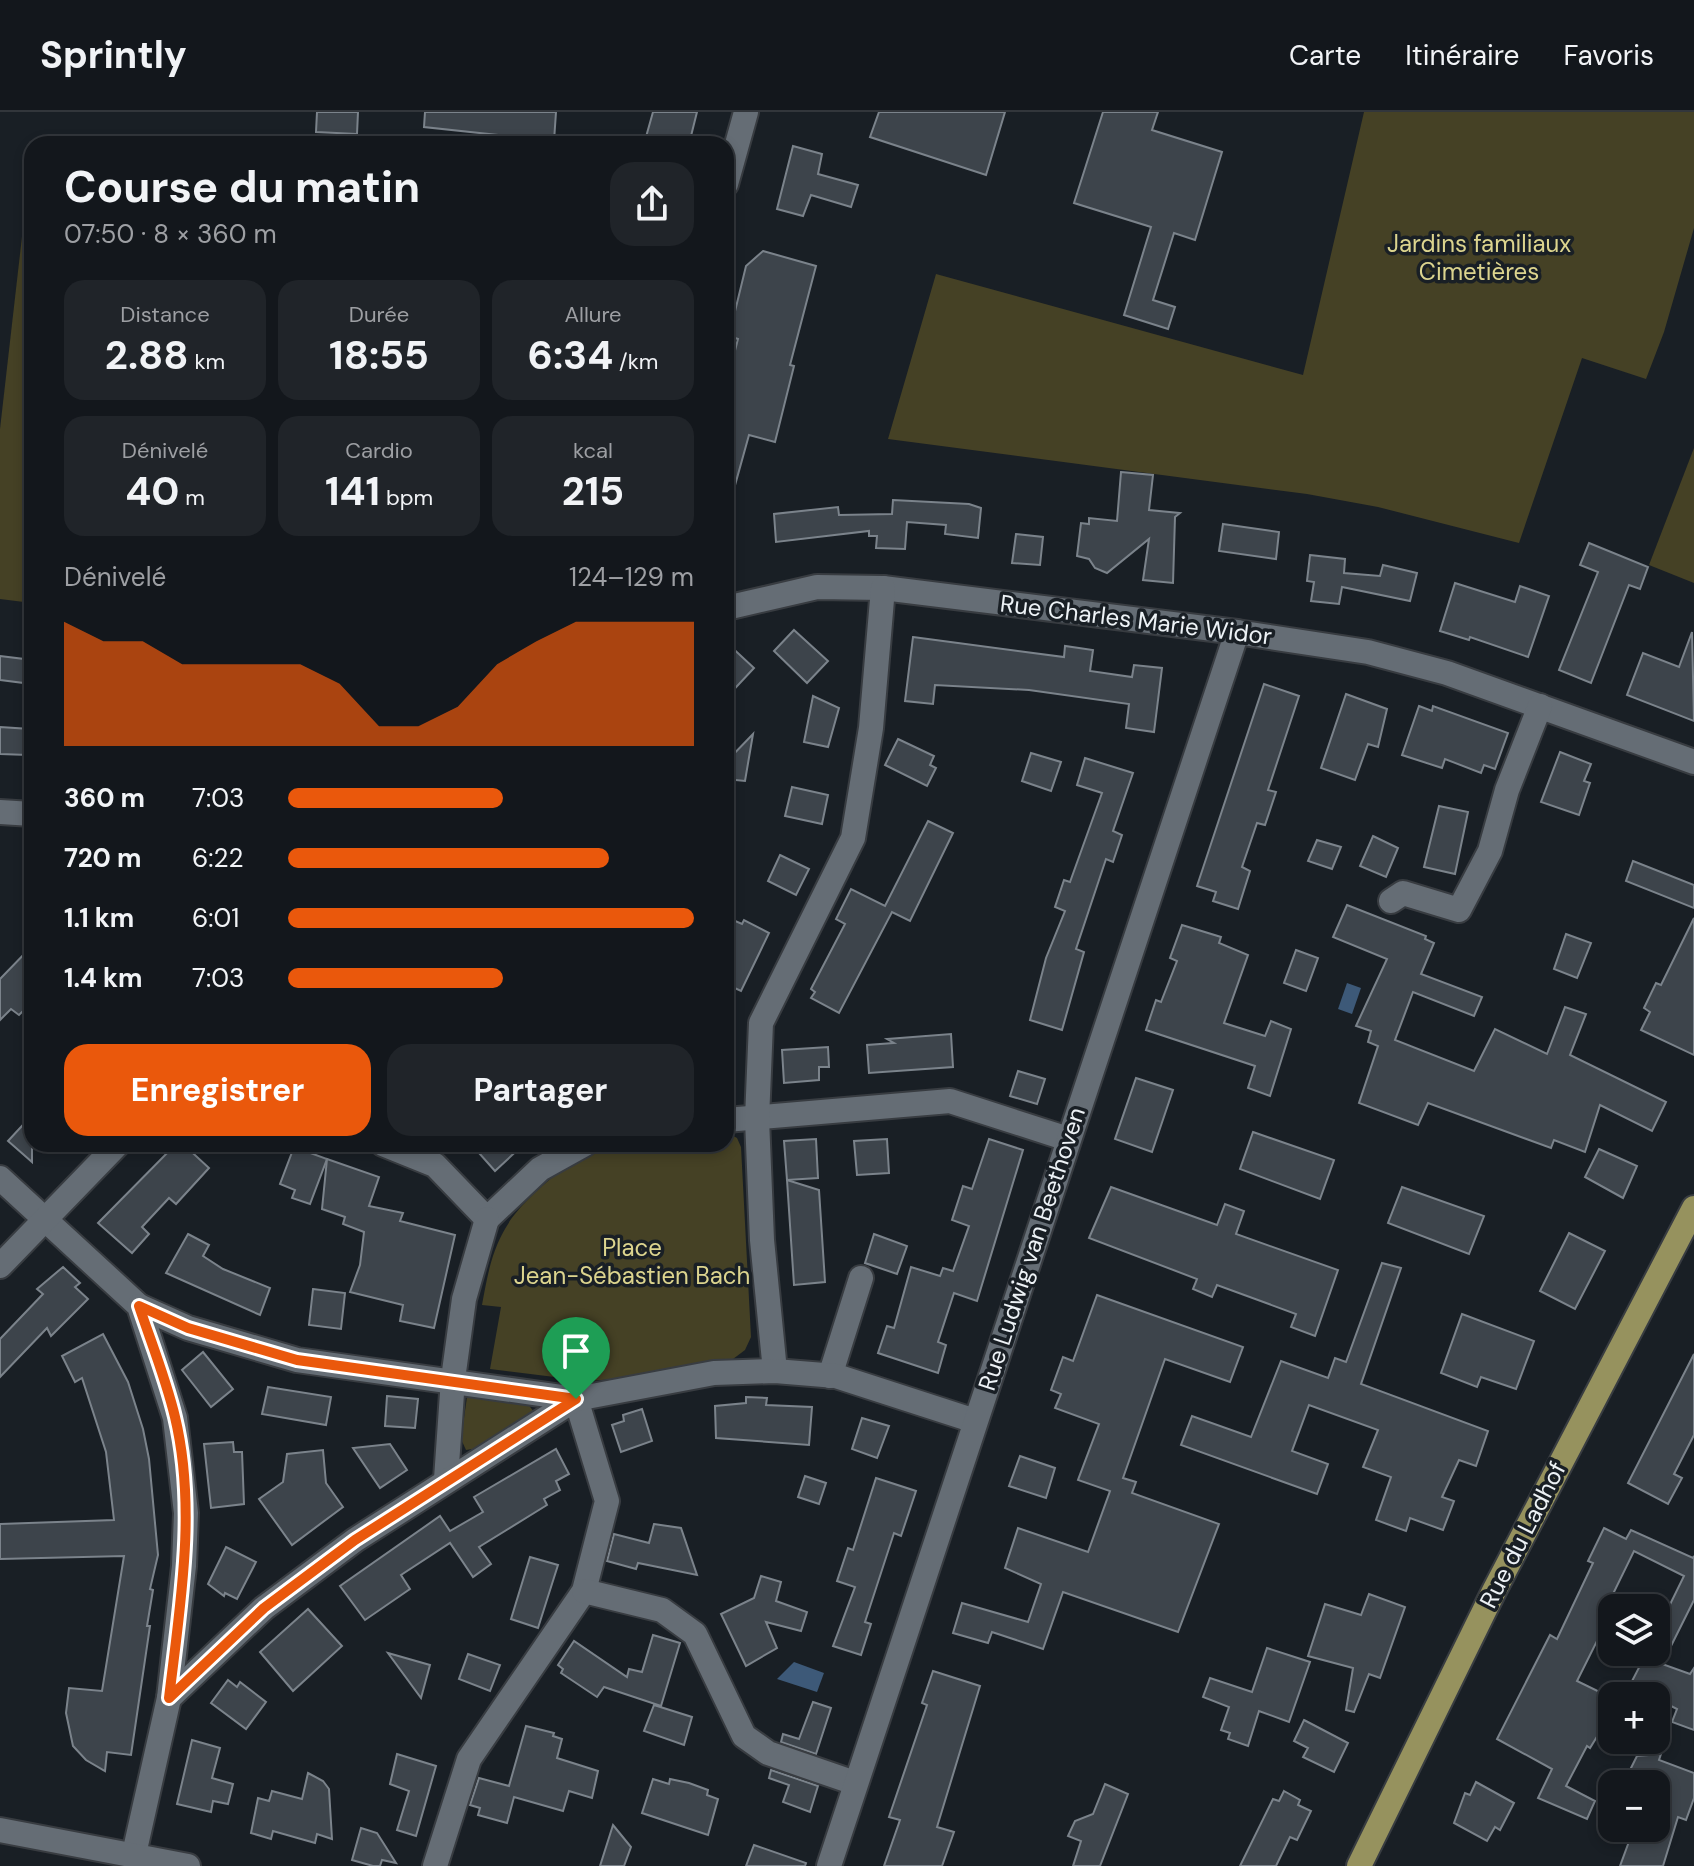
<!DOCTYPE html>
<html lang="fr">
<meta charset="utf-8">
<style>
:root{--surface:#13171c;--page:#202429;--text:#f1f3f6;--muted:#9d9fa3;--line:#32363b;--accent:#ea580c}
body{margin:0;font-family:"DM Sans",sans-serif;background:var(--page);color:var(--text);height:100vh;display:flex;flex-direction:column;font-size:30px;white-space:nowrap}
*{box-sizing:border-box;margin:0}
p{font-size:26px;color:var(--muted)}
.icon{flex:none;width:44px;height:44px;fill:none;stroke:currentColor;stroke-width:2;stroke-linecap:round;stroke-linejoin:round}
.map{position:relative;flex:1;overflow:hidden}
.panel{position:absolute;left:24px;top:24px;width:710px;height:1016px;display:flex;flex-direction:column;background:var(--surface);border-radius:24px;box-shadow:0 4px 12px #0003,0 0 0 2px var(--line)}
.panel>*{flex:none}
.fabs{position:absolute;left:1598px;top:1482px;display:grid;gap:16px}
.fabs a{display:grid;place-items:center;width:72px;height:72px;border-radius:16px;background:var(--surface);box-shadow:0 4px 12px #0003,0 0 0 2px var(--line);font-size:40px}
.pin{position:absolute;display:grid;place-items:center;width:68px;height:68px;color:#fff;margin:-82px -34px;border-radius:50% 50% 50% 0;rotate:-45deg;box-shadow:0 0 8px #0007}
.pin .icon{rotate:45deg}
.round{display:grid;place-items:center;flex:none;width:84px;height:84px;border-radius:24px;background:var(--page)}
.headline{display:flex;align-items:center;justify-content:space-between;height:136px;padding:0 40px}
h1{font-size:44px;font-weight:700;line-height:60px}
.figures{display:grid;grid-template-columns:repeat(3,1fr);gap:12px;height:136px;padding:8px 40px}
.figures div{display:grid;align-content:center;border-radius:20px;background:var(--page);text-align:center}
.figures b{font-size:40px;font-weight:700}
.figures small{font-size:22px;font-weight:400}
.figures p{font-size:22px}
.chart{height:224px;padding:16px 40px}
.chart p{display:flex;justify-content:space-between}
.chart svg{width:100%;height:144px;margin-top:8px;fill:var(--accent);opacity:.7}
.cta{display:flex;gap:16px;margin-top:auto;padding:16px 40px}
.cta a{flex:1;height:92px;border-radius:24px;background:var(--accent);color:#fff;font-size:32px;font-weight:700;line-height:92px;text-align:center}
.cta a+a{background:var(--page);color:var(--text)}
ul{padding:0 40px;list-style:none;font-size:26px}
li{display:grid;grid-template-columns:128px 96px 1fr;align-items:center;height:60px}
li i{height:20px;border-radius:10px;background:var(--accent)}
header{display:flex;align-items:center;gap:48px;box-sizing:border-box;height:112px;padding:0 40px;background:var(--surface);border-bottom:2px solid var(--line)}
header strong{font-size:38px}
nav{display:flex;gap:44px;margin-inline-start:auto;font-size:28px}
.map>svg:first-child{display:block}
</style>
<header>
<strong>Sprintly</strong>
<nav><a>Carte</a><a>Itinéraire</a><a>Favoris</a></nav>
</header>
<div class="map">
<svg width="1694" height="1754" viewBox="0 0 1694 1754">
<rect width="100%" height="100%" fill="#191f25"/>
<g fill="#454125">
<polygon points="1364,0 1694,0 1694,116 1664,220 1646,267 1582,246 1519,431 1378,395 1307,382 888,327 936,162 1303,263"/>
<polygon points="31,46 32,46 32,491 0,487 0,317"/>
<polygon points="1694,336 1694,471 1649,453"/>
<path d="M726,1020L737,1026L741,1035L751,1225L745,1238L733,1247L630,1266L587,1269L490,1257L501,1195L482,1193C487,1166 491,1141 505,1117C521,1087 581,1036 615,1032C651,1028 690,1032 726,1032Z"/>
<polygon points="468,1278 521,1283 534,1300 479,1336 466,1338 461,1327"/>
</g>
<g fill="#3d5978">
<polygon points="1347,871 1361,876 1352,902 1338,897"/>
<polygon points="794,1550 824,1561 817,1580 777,1567"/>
</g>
<g fill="#3d444b" stroke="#7b838b" stroke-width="2">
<polygon points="317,0 358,0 357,22 316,20"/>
<polygon points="425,0 556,0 554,29 424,15"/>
<polygon points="653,0 697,0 689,32 644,32"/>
<polygon points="879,0 1005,0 986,63 870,25"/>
<polygon points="1103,0 1158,0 1152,18 1222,40 1195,128 1174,121 1153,188 1175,195 1168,217 1124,203 1151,115 1074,91"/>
<polygon points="793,34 822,42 818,62 858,73 851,95 811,83 803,104 777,97"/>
<polygon points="763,139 816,154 790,253 794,254 775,330 749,323 732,384 726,383 726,274 738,227 729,224 746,154"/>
<polygon points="1121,360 1153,363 1149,398 1180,401 1175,405 1173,471 1143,468 1149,427 1107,461 1095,456 1089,447 1077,444 1081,411 1089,412 1089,406 1117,409"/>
<polygon points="893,388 969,392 981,396 978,426 945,422 946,413 907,410 905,437 876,436 877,424 869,424 869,419 776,430 774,402 838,395 839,403 892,402"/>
<polygon points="1223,412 1279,420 1276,447 1219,439"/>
<polygon points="1016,422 1043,425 1040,453 1012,451"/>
<polygon points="1589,431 1648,455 1640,477 1629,473 1591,571 1559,558 1598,460 1580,453"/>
<polygon points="1310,443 1345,447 1344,461 1380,464 1383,453 1417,461 1410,489 1342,475 1339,492 1311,489 1314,470 1307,469"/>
<polygon points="1455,471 1515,490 1520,474 1549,484 1528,545 1470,525 1469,528 1440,519"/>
<polygon points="794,518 828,549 807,571 774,539"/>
<polygon points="1692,520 1694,609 1627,583 1643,541 1679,555"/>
<polygon points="913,525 1064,545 1065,534 1093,538 1090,559 1132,565 1134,553 1162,556 1154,620 1126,616 1129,592 1029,578 935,573 933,592 905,589"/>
<polygon points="726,530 754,556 726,586"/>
<polygon points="0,544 32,548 32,572 0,568"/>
<polygon points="1264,572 1299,584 1268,678 1276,680 1265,713 1257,711 1242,755 1250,759 1238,797 1213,789 1216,780 1197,774"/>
<polygon points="1346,582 1387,597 1378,635 1368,632 1355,668 1321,656"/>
<polygon points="813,584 839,596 828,635 804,630"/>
<polygon points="1419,594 1432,599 1433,594 1508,621 1495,657 1484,653 1481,661 1445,647 1442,656 1402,643"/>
<polygon points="0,615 30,617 28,643 0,642"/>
<polygon points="753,622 745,669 726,667 726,650"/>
<polygon points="898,627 934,644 930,653 936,656 927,674 885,653"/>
<polygon points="1560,640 1591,652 1584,669 1590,671 1579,703 1541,690"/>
<polygon points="1031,641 1061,650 1051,679 1022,669"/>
<polygon points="1085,646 1133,661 1113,719 1122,723 1113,750 1106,747 1076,837 1084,840 1062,918 1030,908 1046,846 1065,799 1055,795 1064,768 1070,770 1102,681 1077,673"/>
<polygon points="792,675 828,683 822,712 785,704"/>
<polygon points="1439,694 1468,700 1455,762 1424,755"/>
<polygon points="928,709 953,721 910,809 892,800 839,901 811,886 815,880 811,877 845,812 836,807 851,777 885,794"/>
<polygon points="1373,724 1398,736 1386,765 1360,754"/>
<polygon points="1317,728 1341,735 1332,757 1308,749"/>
<polygon points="780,743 809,757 796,783 768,769"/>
<polygon points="1633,749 1694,773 1694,796 1626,769"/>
<polygon points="1347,793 1426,824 1425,827 1434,831 1421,862 1482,885 1474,904 1413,880 1395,928 1474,959 1495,917 1547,942 1565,895 1586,902 1570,943 1666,990 1652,1019 1600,993 1585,1040 1554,1028 1551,1036 1428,991 1418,1013 1359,991 1378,934 1368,930 1371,919 1356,914 1387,847 1333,825"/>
<polygon points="726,805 742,812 744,808 769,821 741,879 726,872"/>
<polygon points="1694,806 1694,943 1641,918 1650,900 1644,896 1656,871 1661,873"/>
<polygon points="1182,813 1221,825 1219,831 1248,843 1224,911 1265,924 1271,909 1291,917 1270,984 1248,976 1255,954 1146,918 1156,888 1161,890 1177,849 1170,846"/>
<polygon points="1566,822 1591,831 1577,866 1554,857"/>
<polygon points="32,834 32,890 19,903 11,897 0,908 0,867"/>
<polygon points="1296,838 1318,846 1306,879 1284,871"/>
<polygon points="951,922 953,955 869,961 867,933 894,931 887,927"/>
<polygon points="828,935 829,955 819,955 819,968 784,971 782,938"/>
<polygon points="1018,959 1045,967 1037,992 1010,984"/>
<polygon points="1136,966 1173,978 1152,1040 1115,1027"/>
<polygon points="32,1003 32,1050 8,1029"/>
<polygon points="1253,1020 1334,1048 1320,1087 1240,1057"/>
<polygon points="816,1027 818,1066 787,1068 784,1029"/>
<polygon points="887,1027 889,1061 857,1063 854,1029"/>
<polygon points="989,1027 1023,1038 977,1189 954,1181 938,1230 946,1233 938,1261 878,1241 887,1214 894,1216 911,1155 940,1164 943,1156 953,1159 969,1114 952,1108 963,1074 972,1077"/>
<polygon points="176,1032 183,1032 209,1056 176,1092 169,1086 142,1115 149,1122 132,1141 98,1111"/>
<polygon points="471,1032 524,1032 495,1059"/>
<polygon points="294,1035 327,1047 310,1092 292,1086 295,1078 280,1072"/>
<polygon points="1599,1037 1637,1054 1623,1086 1585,1065"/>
<polygon points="327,1047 379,1065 369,1094 403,1101 400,1109 455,1123 434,1216 400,1209 403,1193 350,1180 360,1153 364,1120 343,1112 345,1105 322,1097"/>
<polygon points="787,1068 819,1078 825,1170 794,1173"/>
<polygon points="1111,1075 1217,1113 1225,1092 1244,1099 1236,1122 1338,1158 1315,1224 1291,1215 1296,1202 1217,1173 1212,1185 1193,1177 1197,1167 1089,1126"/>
<polygon points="1402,1075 1484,1104 1469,1142 1388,1111"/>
<polygon points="1569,1121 1605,1139 1575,1197 1540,1179"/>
<polygon points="188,1122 209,1133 203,1144 223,1157 270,1176 260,1203 166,1161"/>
<polygon points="874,1122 907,1134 897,1162 865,1151"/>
<polygon points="1382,1151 1401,1156 1361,1272 1488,1319 1476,1354 1459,1348 1442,1385 1454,1389 1443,1418 1410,1406 1406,1419 1376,1408 1391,1365 1363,1355 1378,1318 1309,1293 1292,1339 1328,1352 1317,1382 1181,1333 1192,1304 1251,1325 1281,1249 1328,1266 1335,1246 1346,1250"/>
<polygon points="63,1155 80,1171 75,1175 88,1187 51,1224 47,1216 0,1265 0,1227 43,1182 37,1177"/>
<polygon points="313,1177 345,1181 341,1217 309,1213"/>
<polygon points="1097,1183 1243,1235 1230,1270 1165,1247 1123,1366 1136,1370 1132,1381 1219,1412 1178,1520 1063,1480 1043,1537 992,1520 988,1531 953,1521 962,1491 1028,1510 1041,1472 1005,1456 1018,1416 1088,1440 1110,1379 1078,1368 1099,1312 1055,1296 1061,1282 1051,1278 1063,1245 1073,1249"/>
<polygon points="1462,1202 1534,1229 1516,1277 1481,1265 1477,1275 1441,1261"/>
<polygon points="103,1222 128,1270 143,1317 149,1347 158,1443 150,1477 153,1478 147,1514 150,1514 131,1643 107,1640 105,1659 86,1648 73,1634 66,1601 69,1576 102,1579 124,1444 0,1447 0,1412 114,1408 106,1340 82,1266 75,1270 62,1244"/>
<polygon points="203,1240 233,1277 211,1295 182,1258"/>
<polygon points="1694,1242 1694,1323 1674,1362 1682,1366 1668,1392 1628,1371"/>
<polygon points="268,1275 331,1285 326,1313 262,1302"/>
<polygon points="387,1284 418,1287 415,1316 385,1314"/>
<polygon points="746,1285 767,1286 766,1293 812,1295 809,1333 716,1326 715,1294 746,1291"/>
<polygon points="642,1297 652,1329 621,1340 612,1313 624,1309 623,1303"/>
<polygon points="862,1306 889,1314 877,1346 852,1337"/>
<polygon points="233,1330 234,1340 242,1340 244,1392 211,1396 204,1332"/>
<polygon points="390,1332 407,1358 380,1376 353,1336"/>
<polygon points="556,1337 569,1362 556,1369 560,1378 544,1387 547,1393 479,1435 491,1452 473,1465 450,1431 401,1463 410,1477 365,1508 340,1474 440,1404 450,1419 483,1400 474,1385"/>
<polygon points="323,1338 326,1371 343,1395 292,1433 259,1387 283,1370 287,1342"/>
<polygon points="1020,1344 1055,1356 1046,1386 1009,1374"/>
<polygon points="805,1364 826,1371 819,1392 798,1385"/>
<polygon points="876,1366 916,1379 901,1424 894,1421 865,1510 871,1512 861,1543 833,1534 855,1475 837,1469 848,1436 853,1438"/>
<polygon points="654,1412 681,1416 697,1463 638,1451 636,1457 607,1449 614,1422 649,1431"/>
<polygon points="1604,1416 1626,1427 1631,1418 1693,1446 1694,1444 1694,1488 1662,1552 1690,1562 1694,1556 1694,1618 1672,1610 1677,1597 1630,1573 1647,1540 1656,1540 1656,1521 1684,1464 1634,1439 1611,1486 1617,1489 1577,1569 1612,1586 1601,1607 1606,1610 1590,1636 1587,1634 1566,1674 1595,1689 1587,1707 1538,1686 1552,1657 1497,1627 1550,1523 1557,1527 1593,1451 1588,1449"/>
<polygon points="226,1435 256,1450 237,1487 225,1481 224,1484 208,1472"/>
<polygon points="530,1445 558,1453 538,1516 511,1507"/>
<polygon points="761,1464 781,1470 776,1489 807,1500 801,1519 766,1510 777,1536 746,1554 721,1502 754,1486"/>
<polygon points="1369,1482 1405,1495 1380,1566 1369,1562 1354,1600 1346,1598 1353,1556 1308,1544 1325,1492 1361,1503"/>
<polygon points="308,1497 342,1534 293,1579 260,1540"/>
<polygon points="653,1523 680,1531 661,1594 604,1575 597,1585 561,1561 563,1557 558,1553 574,1529 627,1565 629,1557 642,1560"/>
<polygon points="1267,1536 1310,1550 1289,1610 1259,1599 1248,1634 1228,1627 1230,1621 1221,1618 1229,1595 1203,1585 1210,1566 1252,1580"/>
<polygon points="388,1541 430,1553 421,1586"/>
<polygon points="468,1542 500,1553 490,1579 459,1567"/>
<polygon points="933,1559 980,1574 937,1715 954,1720 942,1754 884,1754 900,1708 889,1705 927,1593 922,1591"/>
<polygon points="228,1568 237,1575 240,1570 266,1590 246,1617 211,1591"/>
<polygon points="813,1590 831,1596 816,1642 781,1630 783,1622 799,1627"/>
<polygon points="654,1593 692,1605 684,1633 644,1619"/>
<polygon points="1304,1608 1348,1631 1334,1660 1303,1645 1308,1636 1294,1629"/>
<polygon points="526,1614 554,1621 553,1624 562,1627 557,1646 598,1659 592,1686 569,1679 563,1699 514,1685 507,1711 478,1703 480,1696 470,1693 479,1666 509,1674"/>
<polygon points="192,1628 220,1636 212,1666 233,1672 228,1692 213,1689 211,1700 177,1692"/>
<polygon points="397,1642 436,1654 416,1724 397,1718 409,1679 390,1672"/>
<polygon points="1661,1642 1659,1648 1694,1661 1694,1686 1686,1708 1678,1705 1663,1754 1620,1754 1634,1716 1656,1716 1656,1688 1663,1672 1623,1672 1637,1644"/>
<polygon points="771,1658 818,1674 810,1700 783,1690 789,1673 769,1666"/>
<polygon points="308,1661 323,1669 329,1677 332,1727 317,1722 315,1731 273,1719 271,1727 251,1721 258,1686 269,1689 272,1679 302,1687"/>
<polygon points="653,1667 669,1672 670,1667 689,1671 708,1678 707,1683 718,1687 708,1723 642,1701"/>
<polygon points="1476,1670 1514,1691 1500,1718 1495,1715 1487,1729 1454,1711 1465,1681 1470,1683"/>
<polygon points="1105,1672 1128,1682 1100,1754 1073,1754 1081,1729 1068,1724 1075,1709 1093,1702"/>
<polygon points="1284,1679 1300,1688 1298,1693 1311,1699 1297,1728 1290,1725 1276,1754 1240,1754 1273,1687 1279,1689"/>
<polygon points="613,1713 631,1735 624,1754 600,1754"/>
<polygon points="361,1716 377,1721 396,1751 382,1748 380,1754 373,1754 352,1748"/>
<polygon points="754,1733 806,1751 805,1754 746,1754"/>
</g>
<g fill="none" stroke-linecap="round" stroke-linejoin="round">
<g stroke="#383c41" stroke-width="28">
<g id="minor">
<polyline points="726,72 746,0"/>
<polyline points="726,496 817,475 883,476 1237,520 1368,540 1447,561 1694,650"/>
<polyline points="0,700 32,702"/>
<polyline points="1391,789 1403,781 1459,798 1490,739 1507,678 1540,594"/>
<polyline points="726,1008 950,989 1068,1027"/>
<polyline points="383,1032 435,1053 487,1107 540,1057 585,1032"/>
<polyline points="0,1066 139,1194 175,1306 186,1401 184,1454 169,1586 134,1742"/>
<polyline points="0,1154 118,1032"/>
<polyline points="139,1194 188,1216 297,1248 576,1287 607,1389 584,1479 469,1647 435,1754"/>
<polyline points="775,1259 762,1128 757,1007 761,911 853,726 871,616 883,476"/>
<polyline points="830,1264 861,1166"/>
<polyline points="446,1367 453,1267 464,1187 487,1107"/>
<polyline points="584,1479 662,1498 695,1522 744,1624 768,1641 855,1671"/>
<polyline points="169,1586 264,1496 355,1428 576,1287 714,1261 775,1259 836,1264 975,1309"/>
<polyline points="0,1718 188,1754"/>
<polyline points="829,1754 1237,520"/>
</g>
</g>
<g stroke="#383c41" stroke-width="28">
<polyline id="major" points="1359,1754 1494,1479 1694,1096"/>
</g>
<use href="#minor" stroke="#656d75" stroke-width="24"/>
<use href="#major" stroke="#96925e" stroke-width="24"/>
</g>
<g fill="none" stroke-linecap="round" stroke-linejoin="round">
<g stroke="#fff" stroke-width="16">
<path id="route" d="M139,1194L188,1216L297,1248L576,1287L355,1428L264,1496L169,1586C180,1493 197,1397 175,1305C166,1267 151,1230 139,1194Z"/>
</g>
<use href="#route" stroke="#ea580c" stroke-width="10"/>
</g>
<g text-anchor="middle" stroke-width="7" stroke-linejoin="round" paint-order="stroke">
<g font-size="24" fill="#dcd48e" stroke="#191f25">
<text x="1479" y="140">Jardins familiaux<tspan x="1479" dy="28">Cimetières</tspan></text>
<text x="632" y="1144">Place<tspan x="632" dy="28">Jean-Sébastien Bach</tspan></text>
</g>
<g font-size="24" fill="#edf2f6" stroke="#191f25">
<text transform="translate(1136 508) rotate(7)" y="8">Rue Charles Marie Widor</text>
<text transform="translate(1032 1137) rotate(-72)" y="8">Rue Ludwig van Beethoven</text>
<text transform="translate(1523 1423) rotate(-63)" y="8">Rue du Ladhof</text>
</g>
</g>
</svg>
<div class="fabs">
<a><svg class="icon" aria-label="layers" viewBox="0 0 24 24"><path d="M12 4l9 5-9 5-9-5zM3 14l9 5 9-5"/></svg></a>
<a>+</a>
<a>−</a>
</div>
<div class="pin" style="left:576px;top:1287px;background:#1e9e55"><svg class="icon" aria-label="arrive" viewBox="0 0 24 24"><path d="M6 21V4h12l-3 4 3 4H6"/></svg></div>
<section class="panel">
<div class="headline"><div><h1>Course du matin</h1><p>07:50 · 8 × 360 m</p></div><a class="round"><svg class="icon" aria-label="share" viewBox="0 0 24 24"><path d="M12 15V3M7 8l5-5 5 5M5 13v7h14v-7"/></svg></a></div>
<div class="figures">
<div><p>Distance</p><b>2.88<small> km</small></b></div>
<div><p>Durée</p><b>18:55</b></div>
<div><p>Allure</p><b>6:34<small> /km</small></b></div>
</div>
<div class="figures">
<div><p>Dénivelé</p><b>40<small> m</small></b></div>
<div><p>Cardio</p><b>141<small> bpm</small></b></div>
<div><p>kcal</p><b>215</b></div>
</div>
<div class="chart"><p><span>Dénivelé</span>124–129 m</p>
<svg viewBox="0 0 160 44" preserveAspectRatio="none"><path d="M0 44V6L10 12L20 12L30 19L40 19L50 19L60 19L70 25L80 38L90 38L100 32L110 19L120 12L130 6L140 6L150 6L160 6V44z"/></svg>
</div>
<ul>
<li><b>360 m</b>7:03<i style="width:53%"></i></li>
<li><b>720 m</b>6:22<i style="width:79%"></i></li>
<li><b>1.1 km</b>6:01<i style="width:100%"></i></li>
<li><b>1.4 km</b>7:03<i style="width:53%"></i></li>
</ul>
<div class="cta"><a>Enregistrer</a><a>Partager</a></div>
</section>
</div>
